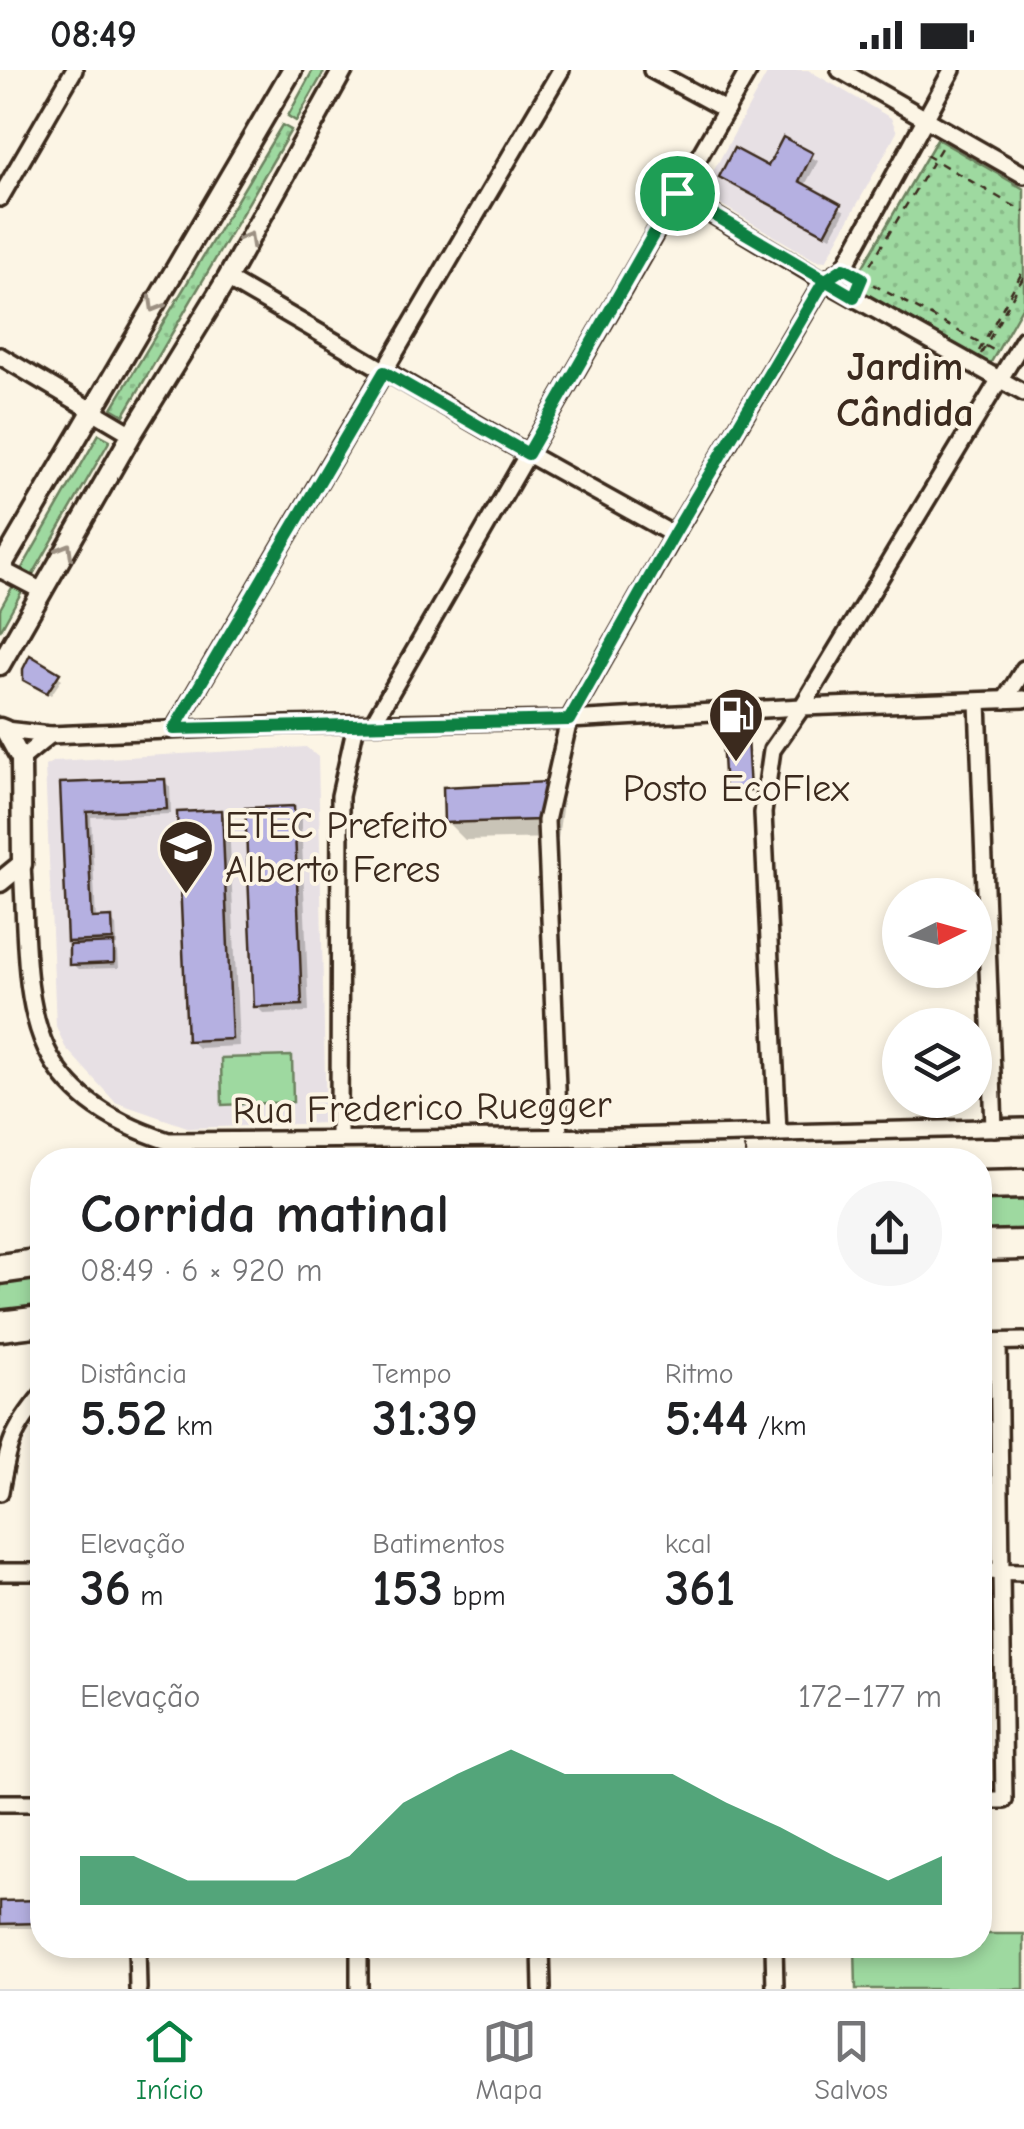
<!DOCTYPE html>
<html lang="pt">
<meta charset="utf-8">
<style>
:root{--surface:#fff;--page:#f6f6f6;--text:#202124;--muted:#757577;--line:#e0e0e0;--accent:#0b8043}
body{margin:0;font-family:"Comic Neue",sans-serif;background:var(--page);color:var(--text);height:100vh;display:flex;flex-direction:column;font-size:38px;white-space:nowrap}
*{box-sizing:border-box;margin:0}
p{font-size:32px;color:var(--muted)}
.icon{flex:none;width:55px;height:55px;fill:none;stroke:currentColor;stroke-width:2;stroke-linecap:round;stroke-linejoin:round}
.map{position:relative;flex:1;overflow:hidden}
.drawer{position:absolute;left:30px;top:1078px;width:962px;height:810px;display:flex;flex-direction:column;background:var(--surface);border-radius:40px;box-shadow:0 5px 15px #0003}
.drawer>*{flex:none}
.needle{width:65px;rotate:85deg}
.controls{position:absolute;left:882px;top:808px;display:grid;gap:20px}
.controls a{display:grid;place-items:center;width:110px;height:110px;border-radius:50%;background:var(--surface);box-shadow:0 5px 15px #0003;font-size:50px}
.pin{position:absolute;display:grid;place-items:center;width:85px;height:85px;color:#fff;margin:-42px;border:5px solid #fff;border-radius:50%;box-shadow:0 2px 10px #0007}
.round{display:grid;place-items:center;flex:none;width:105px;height:105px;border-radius:52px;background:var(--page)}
.summary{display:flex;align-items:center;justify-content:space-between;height:170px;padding:0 50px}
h1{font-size:55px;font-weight:600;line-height:75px}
.figures{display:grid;grid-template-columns:repeat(3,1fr);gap:15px;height:170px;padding:10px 50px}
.figures div{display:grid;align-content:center}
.figures b{font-size:50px;font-weight:600}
.figures small{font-size:28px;font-weight:400}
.figures p{font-size:28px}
.chart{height:280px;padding:20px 50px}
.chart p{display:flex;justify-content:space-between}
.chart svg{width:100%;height:180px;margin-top:10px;fill:var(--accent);opacity:.7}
.status{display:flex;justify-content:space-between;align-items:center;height:70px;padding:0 50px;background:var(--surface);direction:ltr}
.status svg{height:28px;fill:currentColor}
.dock{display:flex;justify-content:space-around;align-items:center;height:140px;border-top:2px solid var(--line);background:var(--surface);font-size:28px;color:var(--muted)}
.dock a{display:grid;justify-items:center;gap:5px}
.dock .selected{color:var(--accent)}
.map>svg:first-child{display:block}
</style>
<div class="status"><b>08:49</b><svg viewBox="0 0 49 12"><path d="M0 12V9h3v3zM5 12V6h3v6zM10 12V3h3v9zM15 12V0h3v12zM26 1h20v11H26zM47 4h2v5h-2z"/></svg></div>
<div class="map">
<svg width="1024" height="1919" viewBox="0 0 1024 1919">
<defs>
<pattern id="forest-crowns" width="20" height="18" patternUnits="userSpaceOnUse" patternTransform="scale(2.5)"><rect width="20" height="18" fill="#9ed9a0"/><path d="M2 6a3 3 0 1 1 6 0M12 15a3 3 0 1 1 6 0" fill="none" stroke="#89ba89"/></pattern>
<pattern id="park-dots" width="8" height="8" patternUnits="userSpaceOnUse" patternTransform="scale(2.5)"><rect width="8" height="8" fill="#9ed9a0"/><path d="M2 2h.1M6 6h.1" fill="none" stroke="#89ba89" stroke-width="1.8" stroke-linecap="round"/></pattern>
</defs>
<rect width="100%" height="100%" fill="#fcf5e5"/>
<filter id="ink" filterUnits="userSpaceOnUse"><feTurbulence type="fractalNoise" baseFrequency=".01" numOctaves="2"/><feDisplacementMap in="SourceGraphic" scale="20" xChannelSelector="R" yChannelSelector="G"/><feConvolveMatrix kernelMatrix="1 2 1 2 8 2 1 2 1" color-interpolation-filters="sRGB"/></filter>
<g filter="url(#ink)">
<g fill="#e7e0e4">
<polygon points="769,0 808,0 891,48 897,62 826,191 815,190 710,128 707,113"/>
<polygon points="306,677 318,687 326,1053 190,1058 115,1032 65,977 56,956 45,696 54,691"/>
</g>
<g fill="#9ed9a0" stroke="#6c825f" stroke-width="2.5">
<polygon points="313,0 325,0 296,51 288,46"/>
<polygon points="99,364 110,370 32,506 21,500"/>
<polygon points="292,986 293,1032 222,1035 221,988"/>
<polygon points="1024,1123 1024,1165 980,1166 980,1124"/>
<polygon points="42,1202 42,1242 0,1247 0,1208"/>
<polygon points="980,1864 1024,1864 1024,1919 856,1919 855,1875 980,1875"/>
</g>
<polygon fill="url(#forest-crowns)" stroke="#6c825f" stroke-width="2.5" points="13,516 22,521 0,561 0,539"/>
<g fill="url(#park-dots)" stroke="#6c825f" stroke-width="2.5">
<polygon points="282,55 291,60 124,345 112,338"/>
<polygon points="937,69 1024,119 1024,234 990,294 852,215"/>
</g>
<g fill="#0003">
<polygon points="784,70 818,91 804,117 845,141 831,167 722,106 769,99"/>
<polygon points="31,589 62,609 51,625 25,609"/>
<polygon points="164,711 170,717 171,744 91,747 96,851 111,850 116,855 117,875 112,875 118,882 119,898 78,899 72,894 76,877 70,871 63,716"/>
<polygon points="546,715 563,732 558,768 465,770 447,752"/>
<polygon points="293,739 301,747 309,942 264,944 256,936"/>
<polygon points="221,743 229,751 239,976 198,978 190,970"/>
<polygon points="42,1832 42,1858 0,1858 0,1833"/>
</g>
<g fill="#b5b0e1" stroke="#3b2a1e" stroke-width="2.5">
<polygon points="783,67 813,83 799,111 841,134 825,164 719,107 734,78 768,96"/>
<polygon points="30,585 60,603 47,623 23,610 23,599"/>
<polygon points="747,667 750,720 725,721 722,669"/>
<polygon points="165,709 167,739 87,742 92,848 112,847 113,870 67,872 60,713"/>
<polygon points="547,712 541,750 444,753 443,717"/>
<polygon points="294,736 302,935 254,937 245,738"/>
<polygon points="222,740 232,969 187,971 177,742"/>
<polygon points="114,873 114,893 69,895 69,875"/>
<polygon points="42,1830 42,1853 0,1854 0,1831"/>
</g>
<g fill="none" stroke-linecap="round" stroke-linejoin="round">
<g stroke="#3b2a1e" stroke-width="22">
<g id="minor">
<polyline points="652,0 726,40"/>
<polyline points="840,0 1024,105"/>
<polyline points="677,123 824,211 1024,323"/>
<polyline points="0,128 74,0"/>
<polyline points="227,209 528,384 674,465"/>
<polyline points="0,286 132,364"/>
<polyline points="0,499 42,521"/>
<polyline points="1005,630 1024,599"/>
<polyline points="978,632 994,1058"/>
<polyline points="373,653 749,0"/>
<polyline points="174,659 561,0"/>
<polyline points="5,660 50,665 285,655 569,650 802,637 1024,629"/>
<polyline points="21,689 50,665"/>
<path d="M22,794C30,930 15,1021 168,1071L623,1067L1024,1057"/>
<polyline points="778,1062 763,743 772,680 802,637 1024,269"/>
<polyline points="559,1066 546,751 569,650 674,465 824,211 844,198 952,0"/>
<polyline points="339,1067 340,726 356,655"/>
<polyline points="980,1272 1024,1271"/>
<path d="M0,1422C8,1376 12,1361 42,1325"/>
<polyline points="980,1501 1024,1502"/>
<polyline points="0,1502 42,1502"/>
<polyline points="980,1730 1004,1730 998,1272"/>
<polyline points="0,1733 42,1733"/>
<polyline points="137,1875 138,1919"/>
<polyline points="541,1875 542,1919"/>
<polyline points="774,1875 775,1919"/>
<polyline points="359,1919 359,1875"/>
</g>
</g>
<g stroke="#3b2a1e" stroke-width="25">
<g id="tertiary">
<polyline points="0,499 292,0"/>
<polyline points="0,595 132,364 227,209 343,0"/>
<polyline points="0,658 5,660 21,689 22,794 0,812"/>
</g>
</g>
<g stroke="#3b2a1e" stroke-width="35">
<g id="motorway">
<polyline points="980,1115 1024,1114"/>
<polyline points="980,1176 1024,1175"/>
<polyline points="0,1199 42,1193"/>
<polyline points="0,1256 42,1251"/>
</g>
</g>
<g stroke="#3b2a1e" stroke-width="2.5" stroke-dasharray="8 8" stroke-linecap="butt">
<polyline points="926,85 1024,142"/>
<polyline points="859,207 997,282"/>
<polyline points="862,208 941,78"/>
<polyline points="979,281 1024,199"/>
<polyline points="981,284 1024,206"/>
<polyline points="744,1077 748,1090"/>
</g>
<use href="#minor" stroke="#fcf5e5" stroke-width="15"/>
<use href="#tertiary" stroke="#fcf5e5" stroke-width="18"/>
<use href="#motorway" stroke="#fcf5e5" stroke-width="28"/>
</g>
<defs><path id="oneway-chevron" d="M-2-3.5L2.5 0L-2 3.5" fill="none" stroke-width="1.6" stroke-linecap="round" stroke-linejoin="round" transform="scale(2.5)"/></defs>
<g stroke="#9c9082">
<use href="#oneway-chevron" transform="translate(248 169) rotate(-61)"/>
<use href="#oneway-chevron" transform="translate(155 235) rotate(120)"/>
<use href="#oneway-chevron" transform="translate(66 480) rotate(-60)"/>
</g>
</g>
<g fill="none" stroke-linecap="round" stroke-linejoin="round" filter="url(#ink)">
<g stroke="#fff" stroke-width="20">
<polyline id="route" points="677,123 528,384 384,302 174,659 569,650 674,464 824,211 844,198 862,208 854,227 677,123"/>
</g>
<use href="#route" stroke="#0b8043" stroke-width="12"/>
</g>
<defs>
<g id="fuel-pin" transform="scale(2.875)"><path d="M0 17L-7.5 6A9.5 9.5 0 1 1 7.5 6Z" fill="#3b2a1e" stroke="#fcf5e5"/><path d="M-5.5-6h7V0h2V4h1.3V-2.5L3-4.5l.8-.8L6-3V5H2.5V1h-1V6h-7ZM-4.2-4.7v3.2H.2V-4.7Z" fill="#fff"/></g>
<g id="university-pin" transform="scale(2.875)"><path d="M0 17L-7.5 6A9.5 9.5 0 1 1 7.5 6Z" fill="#3b2a1e" stroke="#fcf5e5"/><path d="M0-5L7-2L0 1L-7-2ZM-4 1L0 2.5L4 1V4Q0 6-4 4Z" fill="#fff"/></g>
</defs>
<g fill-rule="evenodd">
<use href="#fuel-pin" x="736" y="645"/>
<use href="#university-pin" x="186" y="777"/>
</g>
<g text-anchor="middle" stroke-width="8" stroke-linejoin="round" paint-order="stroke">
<g font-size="38" fill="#3b2a1e" stroke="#fcf5e5">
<text x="736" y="731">Posto EcoFlex</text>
<text x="225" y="768" text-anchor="start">ETEC Prefeito<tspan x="225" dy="44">Alberto Feres</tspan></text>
</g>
<g font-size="38" fill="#3b2a1e" stroke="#fcf5e5">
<text transform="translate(422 1037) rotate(-1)" y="13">Rua Frederico Ruegger</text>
</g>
<g font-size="40" font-weight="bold" fill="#3b2a1e" stroke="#fcf5e5">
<text x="905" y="310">Jardim<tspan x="905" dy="46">Cândida</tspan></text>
</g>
</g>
</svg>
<div class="controls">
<a><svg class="needle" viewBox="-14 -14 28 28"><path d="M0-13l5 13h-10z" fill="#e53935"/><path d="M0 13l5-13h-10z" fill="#757577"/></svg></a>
<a><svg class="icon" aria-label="layers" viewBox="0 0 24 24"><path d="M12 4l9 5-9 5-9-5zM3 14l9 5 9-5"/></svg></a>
</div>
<div class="pin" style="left:677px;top:123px;background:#1e9e55"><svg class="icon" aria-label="arrive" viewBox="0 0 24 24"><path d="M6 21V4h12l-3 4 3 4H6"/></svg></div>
<section class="drawer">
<div class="summary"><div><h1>Corrida matinal</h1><p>08:49 · 6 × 920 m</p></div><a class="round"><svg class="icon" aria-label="share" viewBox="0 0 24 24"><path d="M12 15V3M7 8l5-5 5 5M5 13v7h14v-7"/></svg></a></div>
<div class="figures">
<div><p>Distância</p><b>5.52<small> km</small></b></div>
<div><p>Tempo</p><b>31:39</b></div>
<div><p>Ritmo</p><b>5:44<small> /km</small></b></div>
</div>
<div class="figures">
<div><p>Elevação</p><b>36<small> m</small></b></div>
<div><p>Batimentos</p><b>153<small> bpm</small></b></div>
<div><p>kcal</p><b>361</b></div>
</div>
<div class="chart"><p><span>Elevação</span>172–177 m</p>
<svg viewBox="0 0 160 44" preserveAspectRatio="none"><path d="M0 44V32L10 32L20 38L30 38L40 38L50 32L60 19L70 12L80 6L90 12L100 12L110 12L120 19L130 25L140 32L150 38L160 32V44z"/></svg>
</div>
</section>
</div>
<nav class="dock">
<a class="selected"><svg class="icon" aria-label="home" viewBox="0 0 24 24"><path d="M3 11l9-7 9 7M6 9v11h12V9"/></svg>Início</a>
<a><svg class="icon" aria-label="map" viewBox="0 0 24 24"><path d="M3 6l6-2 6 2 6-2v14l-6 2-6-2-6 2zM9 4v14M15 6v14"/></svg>Mapa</a>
<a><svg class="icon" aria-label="saved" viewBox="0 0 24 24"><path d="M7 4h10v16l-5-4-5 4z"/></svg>Salvos</a>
</nav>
